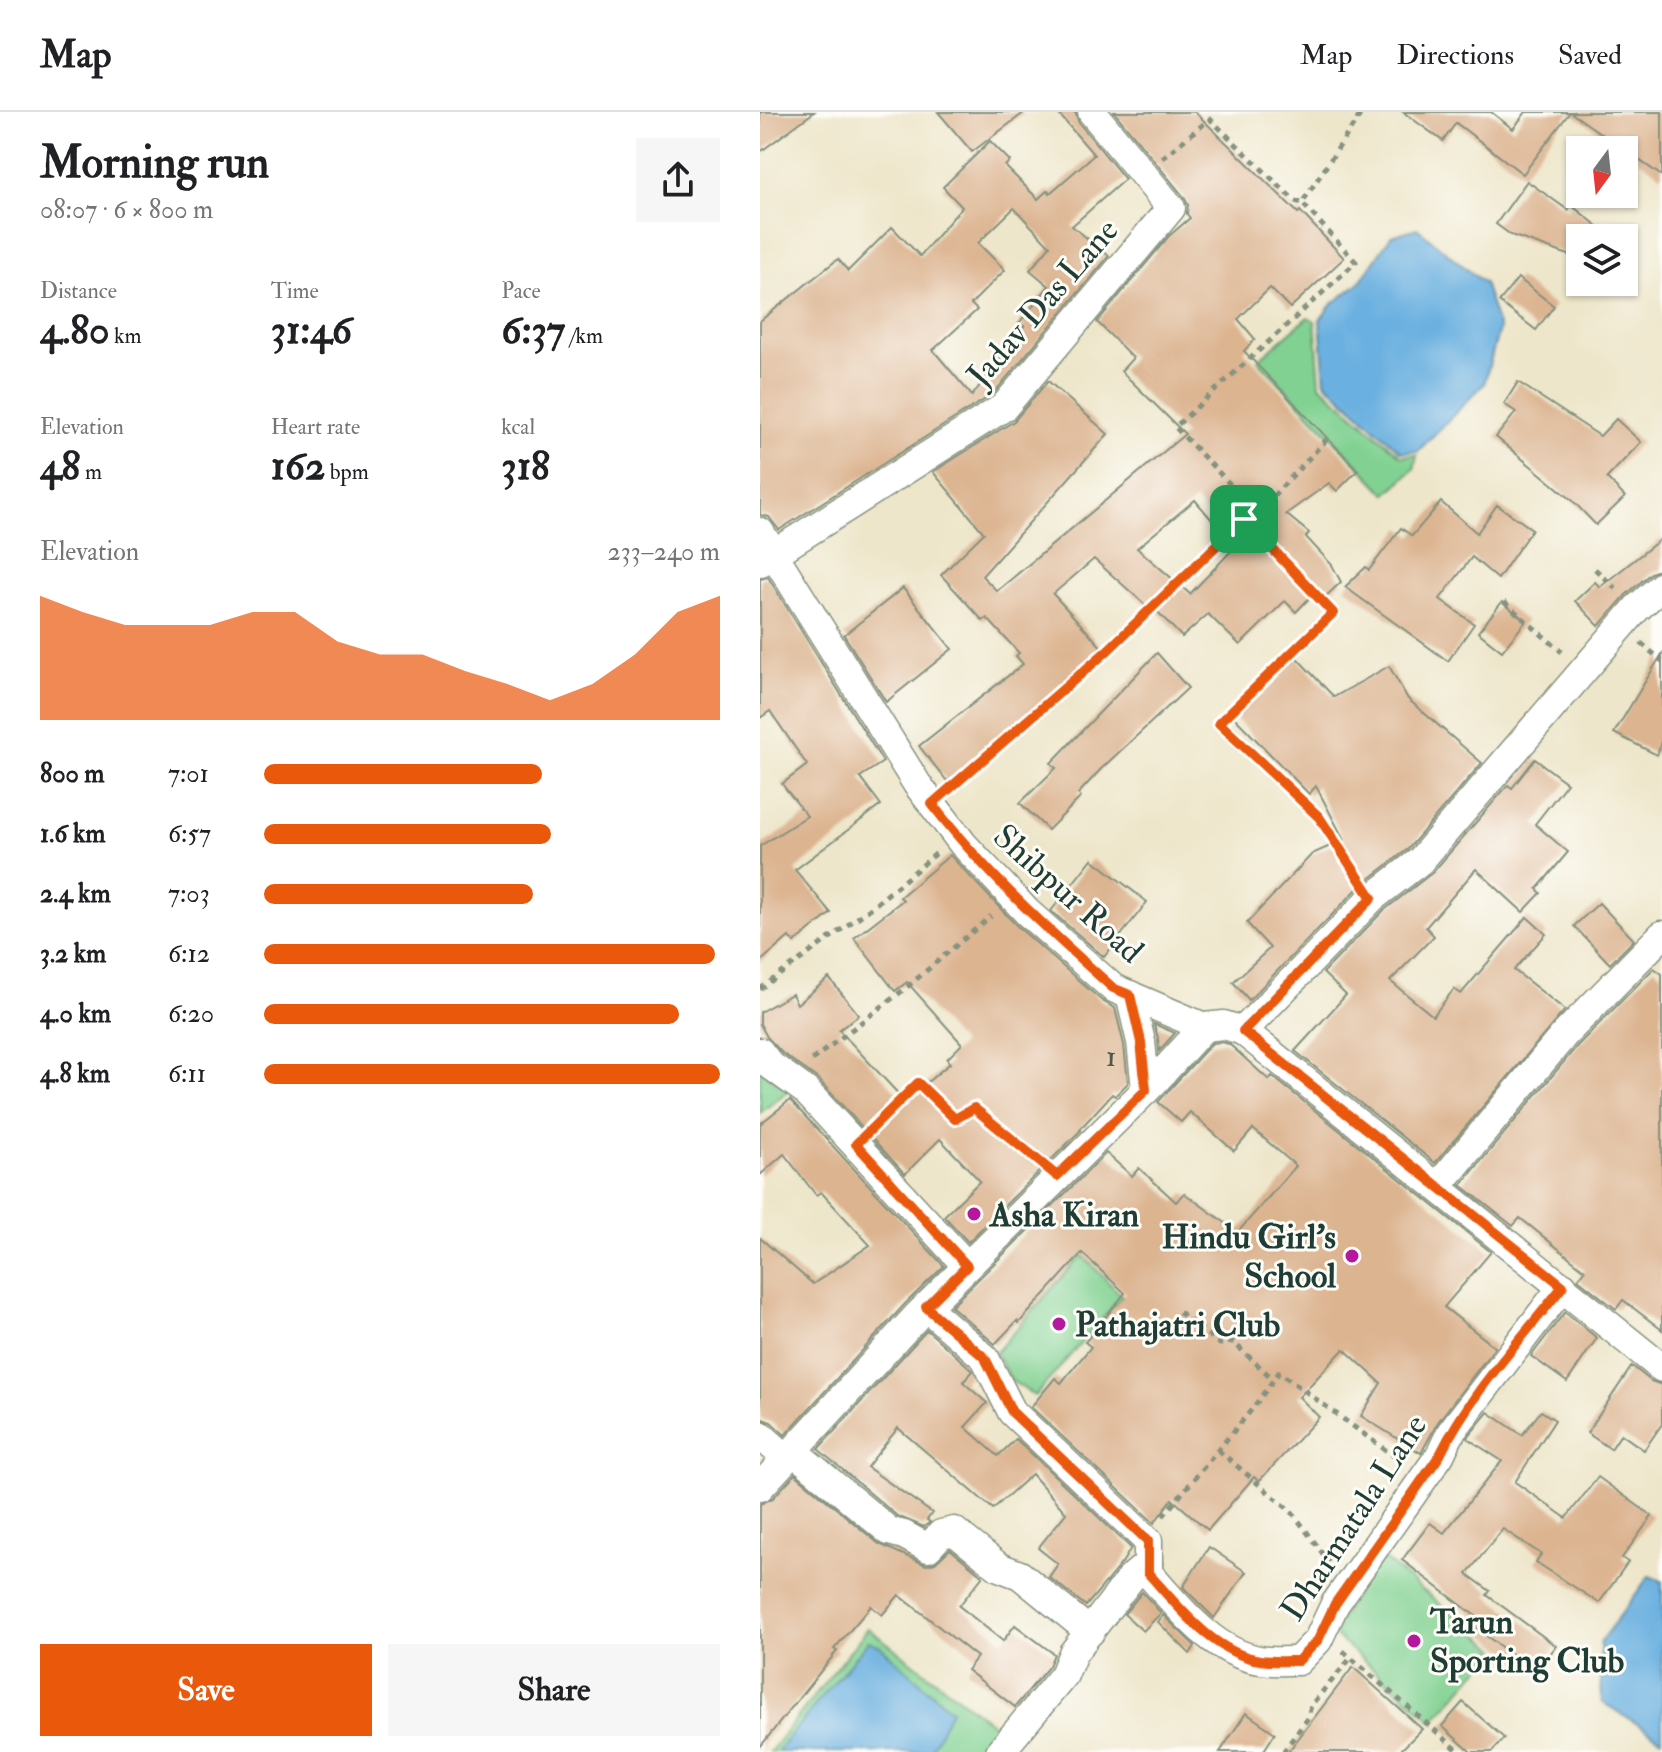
<!DOCTYPE html>
<meta charset="utf-8">
<style>
:root{--surface:#fff;--page:#f6f6f6;--text:#202124;--muted:#757577;--line:#e0e0e0;--accent:#ea580c}
body{margin:0;font-family:"IM FELL Double Pica",serif;background:var(--page);color:var(--text);height:100vh;display:flex;flex-direction:column;font-size:30px;white-space:nowrap}
*{box-sizing:border-box;margin:0}
p{font-size:26px;color:var(--muted)}
.icon{flex:none;width:44px;height:44px;fill:none;stroke:currentColor;stroke-width:2;stroke-linecap:round;stroke-linejoin:round}
.map{position:relative;flex:1;overflow:hidden}
.details{display:flex;flex-direction:column;background:var(--surface);width:760px}
.details>*{flex:none}
.needle{width:52px;rotate:195deg}
.fabs{position:absolute;left:806px;top:24px;display:grid;gap:16px}
.fabs a{display:grid;place-items:center;width:72px;height:72px;border-radius:0px;background:var(--surface);box-shadow:0 2px 6px #0004;font-size:40px}
.pin{position:absolute;display:grid;place-items:center;width:68px;height:68px;color:#fff;margin:-34px;border-radius:16px;box-shadow:0 4px 12px #0006}
.round{display:grid;place-items:center;flex:none;width:84px;height:84px;border-radius:0px;background:var(--page)}
.headline{display:flex;align-items:center;justify-content:space-between;height:136px;padding:0 40px}
h1{font-size:44px;font-weight:800;line-height:60px}
.figures{display:grid;grid-template-columns:repeat(3,1fr);gap:12px;height:136px;padding:8px 40px}
.figures div{display:grid;align-content:center}
.figures b{font-size:40px;font-weight:800}
.figures small{font-size:22px;font-weight:400}
.figures p{font-size:22px}
.chart{height:224px;padding:16px 40px}
.chart p{display:flex;justify-content:space-between}
.chart svg{width:100%;height:144px;margin-top:8px;fill:var(--accent);opacity:.7}
.action{display:flex;gap:16px;margin-top:auto;padding:16px 40px}
.action a{flex:1;height:92px;border-radius:0px;background:var(--accent);color:#fff;font-size:32px;font-weight:800;line-height:92px;text-align:center}
.action a+a{background:var(--page);color:var(--text)}
ul{padding:0 40px;list-style:none;font-size:26px}
li{display:grid;grid-template-columns:128px 96px 1fr;align-items:center;height:60px}
li i{height:20px;border-radius:10px;background:var(--accent)}
header{display:flex;align-items:center;gap:48px;box-sizing:border-box;height:112px;padding:0 40px;background:var(--surface);border-bottom:2px solid var(--line)}
header strong{font-size:38px}
nav{display:flex;gap:44px;margin-inline-start:auto;font-size:28px}
main{display:flex;flex:1;min-height:0}
.map>svg:first-child{display:block}
</style>
<header>
<strong>Map</strong>
<nav><a>Map</a><a>Directions</a><a>Saved</a></nav>
</header>
<main>
<section class="details">
<div class="headline"><div><h1>Morning run</h1><p>08:07 · 6 × 800 m</p></div><a class="round"><svg class="icon" aria-label="share" viewBox="0 0 24 24"><path d="M12 15V3M7 8l5-5 5 5M5 13v7h14v-7"/></svg></a></div>
<div class="figures">
<div><p>Distance</p><b>4.80<small> km</small></b></div>
<div><p>Time</p><b>31:46</b></div>
<div><p>Pace</p><b>6:37<small> /km</small></b></div>
</div>
<div class="figures">
<div><p>Elevation</p><b>48<small> m</small></b></div>
<div><p>Heart rate</p><b>162<small> bpm</small></b></div>
<div><p>kcal</p><b>318</b></div>
</div>
<div class="chart"><p><span>Elevation</span>233–240 m</p>
<svg viewBox="0 0 160 44" preserveAspectRatio="none"><path d="M0 44V6L10 11L20 15L30 15L40 15L50 11L60 11L70 20L80 24L90 24L100 29L110 33L120 38L130 33L140 24L150 11L160 6V44z"/></svg>
</div>
<ul>
<li><b>800 m</b>7:01<i style="width:61%"></i></li>
<li><b>1.6 km</b>6:57<i style="width:63%"></i></li>
<li><b>2.4 km</b>7:03<i style="width:59%"></i></li>
<li><b>3.2 km</b>6:12<i style="width:99%"></i></li>
<li><b>4.0 km</b>6:20<i style="width:91%"></i></li>
<li><b>4.8 km</b>6:11<i style="width:100%"></i></li>
</ul>
<div class="action"><a>Save</a><a>Share</a></div>
</section>
<div class="map">
<svg width="902" height="1640" viewBox="0 0 902 1640">
<rect width="100%" height="100%" fill="#fdfcf7"/>
<filter id="ink" filterUnits="userSpaceOnUse"><feTurbulence type="fractalNoise" baseFrequency=".0125" numOctaves="2"/><feDisplacementMap in="SourceGraphic" scale="16" xChannelSelector="R" yChannelSelector="G"/><feConvolveMatrix kernelMatrix="1 2 1 2 8 2 1 2 1" color-interpolation-filters="sRGB"/></filter>
<filter id="wash" filterUnits="userSpaceOnUse"><feTurbulence type="fractalNoise" baseFrequency=".006" numOctaves="4" result="noise"/><feDisplacementMap in="SourceGraphic" scale="32" xChannelSelector="R" yChannelSelector="G"/><feGaussianBlur stdDeviation="1.8" result="paint"/><feColorMatrix in="noise" values="0 0 0 0 0 0 0 0 0 0 0 0 0 0 0 0 0 1.4 0 .05"/><feComposite in="paint" operator="in"/></filter>
<g filter="url(#wash)">
<rect width="100%" height="100%" fill="#eee6ca"/>
<g fill="#81d192" stroke="#508763" stroke-width="2">
<polygon points="548,205 555,209 560,273 641,344 657,343 654,357 626,382 498,248"/>
<polygon points="0,956 28,979 0,1001"/>
<polygon points="322,1143 362,1184 275,1284 252,1269 235,1241"/>
<polygon points="616,1448 626,1449 737,1537 673,1609 572,1521"/>
<polygon points="108,1516 239,1617 223,1640 10,1640"/>
</g>
<g fill="#6ab0e0" stroke="#44768a" stroke-width="2">
<polygon points="657,116 724,171 739,217 724,272 658,339 641,340 565,270 560,208 571,193 599,171 631,124"/>
<polygon points="889,1464 902,1469 902,1627 842,1590 840,1531"/>
<polygon points="108,1529 120,1534 191,1598 170,1640 17,1640"/>
</g>
<g id="blocks">
<g fill="#dcb490" fill-rule="evenodd">
<polygon points="0,0 54,0 0,40"/>
<polygon points="178,0 265,0 212,40"/>
<path d="M297,0H315L319,11L365,67L312,114L349,144L233,282L19,418L9,405L0,403V209L78,147L88,159L132,115L160,144L202,95L183,75L230,29L250,49L245,54L278,87L288,78L290,81L334,43ZM254,96L290,134L270,158L289,174L259,211L264,214L212,284L173,238L217,198L211,192L245,158L218,131Z"/>
<path d="M354,0H435L538,101L540,99L584,146L530,196L510,176L478,207L495,227L484,239L598,358L577,379L569,371L526,402L549,421L546,425L572,453L581,470L563,487L556,479L536,500L525,489L480,533L448,502L422,525L393,495L390,497L334,447L293,482L345,539L302,579L187,669L159,634L263,552L256,544L259,541L227,506L223,509L181,463L224,421L173,360L254,309L288,269L348,322L222,464L237,479L425,322L361,259L373,246L337,210L409,124L430,106L427,102L428,93L424,85ZM435,388L475,435L430,482L377,436Z"/>
<polygon points="643,0 731,0 753,17 766,0 902,0 902,64 810,0 763,62 696,11 683,29"/>
<polygon points="767,69 808,98 811,93 853,126 820,126 820,147 751,123 736,112"/>
<polygon points="758,166 794,194 776,218 739,190"/>
<polygon points="758,270 840,324 856,307 881,330 847,366 865,385 836,413 812,388 736,325 756,300 744,292"/>
<polygon points="681,390 717,421 737,393 772,417 738,467 712,445 680,487 714,512 688,549 585,475 606,455 609,458 641,416 652,424"/>
<polygon points="902,426 902,457 891,461 866,483 839,514 815,489 835,470 840,475"/>
<polygon points="8,465 123,650 100,665 121,693 35,758 71,801 34,831 29,825 0,850 0,734 47,704 22,672 47,653 10,599 0,606 0,467"/>
<polygon points="143,476 192,537 126,590 84,523"/>
<polygon points="742,490 766,509 742,539 718,520"/>
<polygon points="397,541 428,576 341,657 318,682 321,685 288,718 260,691 296,656 291,651"/>
<polygon points="902,542 902,626 897,643 854,621"/>
<polygon points="535,544 574,585 629,554 648,587 722,651 648,737 600,774 489,888 473,870 510,836 487,811 552,742 584,728 556,674 549,682 472,603"/>
<polygon points="775,647 807,671 775,712 808,740 777,777 781,781 763,800 716,757 666,815 674,824 630,869 673,904 694,877 701,882 767,805 786,822 754,858 805,898 675,1051 535,939 586,883 563,861 623,799 673,760 748,673 752,676"/>
<polygon points="190,743 256,813 342,889 355,896 364,933 368,971 355,984 352,982 320,1017 321,1018 208,1130 184,1104 220,1069 180,1027 145,1062 58,967 22,941 7,925 0,912 0,900 32,882 37,892 69,866 99,903 79,918 145,989 190,951 187,947 202,932 147,870 135,879 94,826 143,788 140,785"/>
<polygon points="332,747 387,790 344,845 291,799"/>
<polygon points="839,791 874,828 850,852 814,814"/>
<polygon points="894,856 902,862 902,1218 863,1188 856,1197 818,1167 825,1158 760,1106 753,1114 701,1073 817,934"/>
<polygon points="394,912 415,921 399,939 398,926"/>
<polygon points="462,930 469,932 509,968 512,964 731,1140 684,1195 735,1235 678,1310 661,1341 601,1304 621,1271 584,1237 539,1285 559,1305 499,1369 494,1365 448,1418 412,1387 394,1411 271,1295 295,1266 301,1271 331,1235 325,1230 365,1181 322,1141 259,1211 257,1209 235,1232 191,1194 346,1041 372,1064 379,1056 416,1090 424,1081 478,1120 536,1054 493,1017 474,1039 430,1000 421,1010 398,990 452,931"/>
<polygon points="30,988 184,1154 145,1192 25,1323 11,1310 0,1306 0,1126 53,1172 110,1133 61,1080 56,1083 24,1042 0,1063 0,1012"/>
<polygon points="805,1200 837,1226 807,1270 771,1244"/>
<polygon points="167,1218 211,1257 213,1259 203,1270 227,1291 205,1315 238,1344 256,1327 371,1436 362,1451 326,1494 289,1465 298,1452 278,1436 306,1401 272,1362 233,1397 138,1316 107,1355 172,1401 167,1408 170,1410 164,1415 137,1404 58,1337"/>
<polygon points="872,1254 891,1269 902,1273 902,1312 884,1338 861,1322 851,1337 827,1321"/>
<polygon points="781,1299 795,1308 755,1370 806,1406 838,1365 892,1404 862,1446 868,1450 839,1491 776,1450 781,1442 743,1417 707,1462 730,1479 727,1483 796,1534 776,1561 712,1513 718,1506 642,1448 670,1411 684,1421 742,1349 707,1326 728,1300 762,1323"/>
<polygon points="35,1362 119,1432 166,1453 175,1451 190,1437 223,1464 199,1494 243,1529 255,1513 294,1542 289,1554 255,1595 207,1558 217,1545 139,1483 122,1503 111,1494 74,1537 77,1539 0,1635 0,1392 13,1386"/>
<polygon points="449,1435 486,1460 454,1506 423,1475"/>
<polygon points="382,1480 401,1501 383,1519 364,1502"/>
<polygon points="403,1503 435,1534 430,1542 398,1510"/>
<polygon points="593,1555 662,1617 639,1640 528,1640"/>
<polygon points="703,1590 744,1626 732,1640 711,1640 682,1614"/>
<polygon points="486,1601 515,1621 503,1640 460,1640"/>
</g>
</g>
</g>
<g filter="url(#ink)">
<use href="#blocks" fill-opacity="0" stroke="#86927f" stroke-width="2"/>
<g fill="none" stroke-linecap="round" stroke-linejoin="round">
<g stroke="#86927f" stroke-width="31">
<g id="street">
<polyline points="0,420 157,672 203,732 267,800 353,876 444,915 464,913 483,919 902,1256"/>
<polyline points="1,450 244,295 411,96 332,0"/>
<polyline points="370,883 381,930 386,978"/>
<polyline points="483,919 612,786 660,749 877,496 902,474"/>
<polyline points="0,940 10,953 46,979 207,1154"/>
<polyline points="678,1074 804,923 902,823"/>
<path d="M166,1195L225,1246L252,1300L388,1429V1461C418,1494 453,1541 500,1548C512,1550 526,1549 538,1549L558,1528L575,1492L680,1343L691,1320L803,1174"/>
<polyline points="0,1323 26,1346"/>
<polyline points="33,1339 129,1419 144,1423 168,1436 181,1422 194,1419 239,1455 260,1463 330,1520"/>
<polyline points="0,1375 157,1204 394,970 444,915"/>
<polyline points="240,1640 304,1563 313,1541 371,1466 388,1452"/>
</g>
</g>
<g stroke="#86927f" stroke-width="5" stroke-dasharray="6 6" stroke-linecap="butt">
<polyline points="402,46 450,7 535,89 542,91"/>
<polyline points="494,397 504,394 567,327"/>
<polyline points="484,407 573,501 459,611 559,705 597,763"/>
<polyline points="835,457 856,477"/>
<polyline points="744,490 802,540"/>
<polyline points="881,531 902,549"/>
<polyline points="192,674 347,539 494,397 415,315 596,150 542,91 602,0"/>
<polyline points="0,877 111,796 178,740"/>
<polyline points="52,948 146,876 231,804"/>
<polyline points="114,1015 158,971 195,1007 214,996 277,1048"/>
<polyline points="419,1200 460,1232 473,1230 513,1267"/>
<polyline points="458,1338 533,1401 569,1450"/>
<polyline points="403,1404 493,1296 519,1260 642,1350"/>
<polyline points="583,1539 700,1640"/>
<polyline points="523,1640 548,1606 551,1593 591,1546"/>
</g>
<use href="#street" stroke="#fff" stroke-width="28"/>
</g>
</g>
<g fill="none" stroke-linecap="round" stroke-linejoin="round" filter="url(#ink)">
<g stroke="#fff" stroke-width="16">
<path id="route" d="M484,407L573,501L459,611L559,705L612,786L483,919L803,1174C761,1228 710,1281 680,1343L575,1492L558,1528L538,1549C526,1549 512,1550 500,1548C453,1541 418,1494 388,1461V1429L252,1300L225,1246L166,1195L207,1154L96,1032L158,971L195,1007L214,996L297,1064L386,978L381,930L370,883L353,876C288,818 225,761 172,692L347,539Z"/>
</g>
<use href="#route" stroke="#ea580c" stroke-width="10"/>
</g>
<g fill="#b5179e" stroke="#fdfcf7" stroke-width="3">
<circle cx="214" cy="1102" r="8"/>
<circle cx="592" cy="1144" r="8"/>
<circle cx="299" cy="1212" r="8"/>
<circle cx="654" cy="1529" r="8"/>
</g>
<g text-anchor="middle" stroke-width="6" stroke-linejoin="round" paint-order="stroke">
<g font-size="30" fill="#4e5b4b">
<text x="351" y="954">1</text>
</g>
<g font-size="34" fill="#1f3d34" stroke="#fdfcf7">
<text transform="translate(282 190) rotate(-49)" y="12">Jadav Das Lane</text>
<text transform="translate(309 781) rotate(42)" y="12">Shibpur Road</text>
<text transform="translate(593 1405) rotate(-57)" y="12">Dharmatala Lane</text>
</g>
<g font-size="34" font-weight="bold" fill="#1f3d34" stroke="#fdfcf7" text-anchor="start">
<text x="230" y="1114">Asha Kiran</text>
<text x="576" y="1136" text-anchor="end">Hindu Girl's<tspan x="576" dy="39">School</tspan></text>
<text x="315" y="1224">Pathajatri Club</text>
<text x="670" y="1521">Tarun<tspan x="670" dy="39">Sporting Club</tspan></text>
</g>
</g>
</svg>
<div class="fabs">
<a><svg class="needle" viewBox="-14 -14 28 28"><path d="M0-13l5 13h-10z" fill="#e53935"/><path d="M0 13l5-13h-10z" fill="#757577"/></svg></a>
<a><svg class="icon" aria-label="layers" viewBox="0 0 24 24"><path d="M12 4l9 5-9 5-9-5zM3 14l9 5 9-5"/></svg></a>
</div>
<div class="pin" style="left:484px;top:407px;background:#1e9e55"><svg class="icon" aria-label="arrive" viewBox="0 0 24 24"><path d="M6 21V4h12l-3 4 3 4H6"/></svg></div>
</div>
</main>
